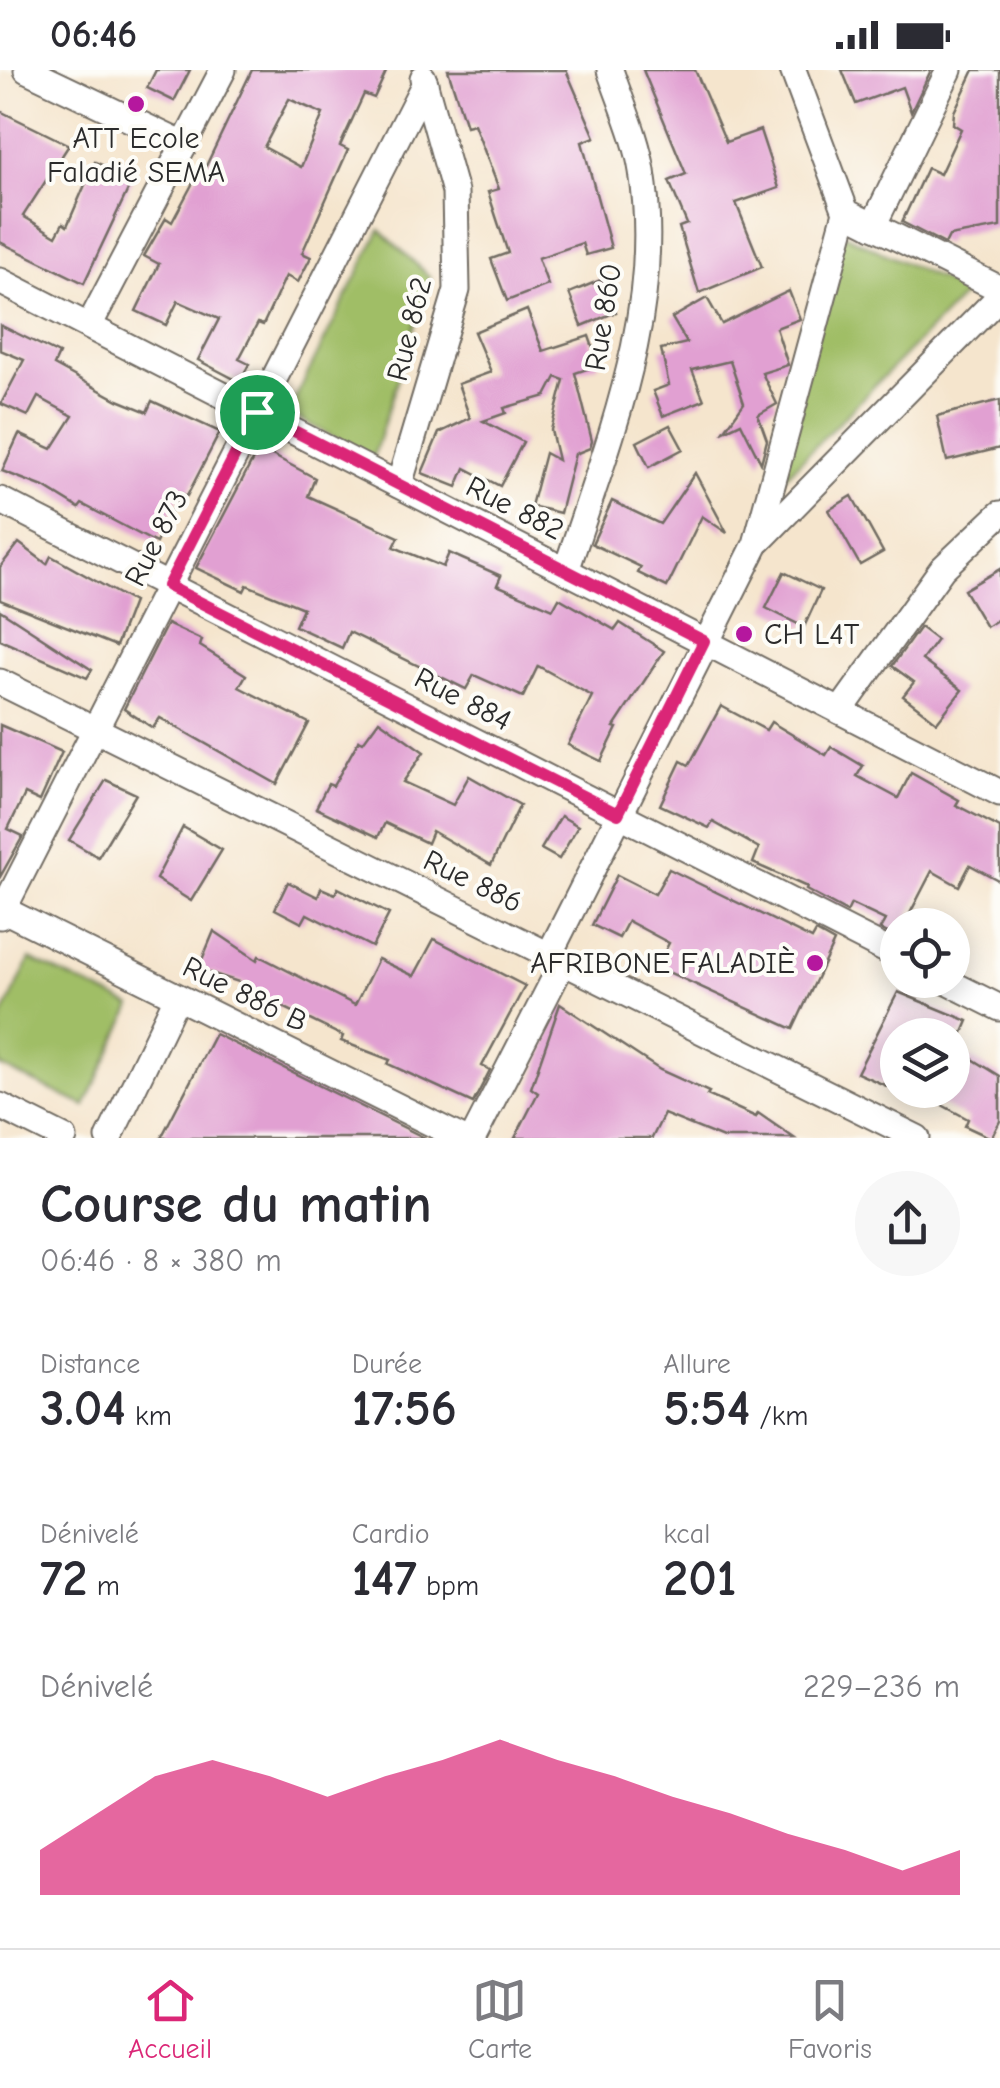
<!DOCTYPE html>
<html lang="fr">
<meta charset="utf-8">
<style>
:root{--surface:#fff;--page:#f7f7f7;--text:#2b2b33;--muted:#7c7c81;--line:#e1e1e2;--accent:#db2777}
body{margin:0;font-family:"Comic Neue",sans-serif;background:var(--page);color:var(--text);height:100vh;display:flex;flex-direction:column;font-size:38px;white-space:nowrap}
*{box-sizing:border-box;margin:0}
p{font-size:32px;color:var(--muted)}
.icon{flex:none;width:55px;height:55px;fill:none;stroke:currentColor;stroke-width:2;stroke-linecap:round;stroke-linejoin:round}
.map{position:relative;height:1068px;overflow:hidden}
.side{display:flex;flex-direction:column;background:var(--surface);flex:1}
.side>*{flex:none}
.controls{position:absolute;left:880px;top:838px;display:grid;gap:20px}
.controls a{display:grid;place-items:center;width:90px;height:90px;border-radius:50%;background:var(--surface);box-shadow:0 5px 25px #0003;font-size:50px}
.pin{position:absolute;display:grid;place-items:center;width:85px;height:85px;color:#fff;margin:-42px;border:5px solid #fff;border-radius:50%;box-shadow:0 2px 10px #0007}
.round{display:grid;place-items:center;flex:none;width:105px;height:105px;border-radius:52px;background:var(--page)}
.overview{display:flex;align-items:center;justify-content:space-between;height:170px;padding:0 40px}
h1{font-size:55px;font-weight:600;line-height:75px}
.metrics{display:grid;grid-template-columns:repeat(3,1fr);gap:15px;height:170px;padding:10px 40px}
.metrics div{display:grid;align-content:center}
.metrics b{font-size:50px;font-weight:600}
.metrics small{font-size:28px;font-weight:400}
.metrics p{font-size:28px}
.chart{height:280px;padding:20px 40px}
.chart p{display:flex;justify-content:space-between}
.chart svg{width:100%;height:180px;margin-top:10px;fill:var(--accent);opacity:.7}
.status{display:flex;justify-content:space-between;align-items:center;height:70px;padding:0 50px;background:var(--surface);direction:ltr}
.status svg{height:28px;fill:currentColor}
.dock{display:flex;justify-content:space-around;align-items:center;height:140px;border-top:2px solid var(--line);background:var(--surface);font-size:28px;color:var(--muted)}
.dock a{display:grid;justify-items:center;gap:5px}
.dock .current{color:var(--accent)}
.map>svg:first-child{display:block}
</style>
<div class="status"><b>06:46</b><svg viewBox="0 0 49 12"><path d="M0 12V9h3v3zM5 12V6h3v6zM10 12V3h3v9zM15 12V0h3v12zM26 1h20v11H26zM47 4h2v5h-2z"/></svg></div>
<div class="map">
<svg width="1000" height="1068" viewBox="0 0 1000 1068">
<rect width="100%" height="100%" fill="#fdfcf7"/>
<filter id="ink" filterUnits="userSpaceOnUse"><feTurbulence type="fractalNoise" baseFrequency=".01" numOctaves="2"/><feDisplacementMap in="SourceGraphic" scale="20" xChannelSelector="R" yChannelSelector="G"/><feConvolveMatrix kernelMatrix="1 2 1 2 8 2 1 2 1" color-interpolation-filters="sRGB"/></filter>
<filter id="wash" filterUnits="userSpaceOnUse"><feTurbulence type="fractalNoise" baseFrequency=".0048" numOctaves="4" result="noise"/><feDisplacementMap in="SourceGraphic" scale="40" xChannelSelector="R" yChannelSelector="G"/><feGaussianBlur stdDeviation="2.25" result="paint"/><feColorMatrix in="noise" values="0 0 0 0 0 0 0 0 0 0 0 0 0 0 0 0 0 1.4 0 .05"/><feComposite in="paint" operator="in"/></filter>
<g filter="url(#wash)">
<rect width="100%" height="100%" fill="#f5e5cd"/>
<g fill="#a0be66" stroke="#667448" stroke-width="2.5">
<polygon points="380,160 430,207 373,388 288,343"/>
<polygon points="841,163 967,222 770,422"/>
<polygon points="30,889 132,936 85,1036 0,996 0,952"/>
</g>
<g id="blocks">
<g fill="#e1a0d2" fill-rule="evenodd">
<polygon points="156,0 190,0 174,31 147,18"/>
<path d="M252,0H387L374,28L364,24L340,76L348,80L302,183L311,187L298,212L286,206L263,255L258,253L239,289L249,294L240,312L198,290L219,249L178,231L166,255L136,241L159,194L144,186L166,148L172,152L203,94L206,96ZM289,29L323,44L301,97L264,77Z"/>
<polygon points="448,0 566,0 595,67 582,72 611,178 586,185 582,173 538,188 548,215 507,231 491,189 508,183 488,122 499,119 474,54 466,56"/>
<polygon points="643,0 695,0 726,72 760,60 779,118 736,133 762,197 699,223 679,157 687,154 669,111 686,104"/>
<polygon points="842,0 931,0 911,42 902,17 856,34"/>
<polygon points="974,0 1000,0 1000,157 949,166 945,174 902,152 927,98 940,104 961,59 953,54 954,42"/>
<polygon points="0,41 69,75 23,146 56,166 63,153 67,156 95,92 133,109 84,213 0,172"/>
<polygon points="603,209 616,242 582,256 569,223"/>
<polygon points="789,221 800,249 776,258 788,295 762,303 777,334 758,345 767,370 761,393 741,353 724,361 744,333 730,291 692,300 704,330 663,346 653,321 669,315 661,279 687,273 672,248 707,228 722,254"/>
<polygon points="527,240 543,281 589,266 599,295 575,303 592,371 590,378 575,384 560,443 531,436 545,383 558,390 551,360 564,310 556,307 546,326 504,338 506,343 483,351 523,372 500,416 465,398 457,417 422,403 439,363 470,348 458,314 491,302 474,262"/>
<polygon points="0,255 59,284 54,295 118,330 147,342 152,331 220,362 187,426 180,423 156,473 82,434 79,438 46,418 2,401 19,364 52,379 73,346 38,327 28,346 1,334 24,290 0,280"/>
<polygon points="1000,330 1000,378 947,391 937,346"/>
<polygon points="670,355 683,379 649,397 637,372"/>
<polygon points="259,378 315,408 308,426 399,467 394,477 443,497 449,483 501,506 497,515 553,539 559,528 615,560 620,553 664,581 614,657 617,658 601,691 568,675 592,626 538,596 523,627 474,605 466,619 349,562 342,578 295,556 303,538 247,515 244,521 196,498"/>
<polygon points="695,403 727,463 702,446 667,517 638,503 641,497 592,474 612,431 660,454"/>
<polygon points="852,426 883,482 860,495 829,440"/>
<polygon points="19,473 47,494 51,486 133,532 116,576 0,530 0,497"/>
<polygon points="1000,499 1000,548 986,557 964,520"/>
<polygon points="784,502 821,520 804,557 766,538"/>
<polygon points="0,540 92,600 87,608 0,570"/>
<polygon points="167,554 202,570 200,576 246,605 239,617 309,653 277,714 160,648 153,658 124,639"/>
<polygon points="920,557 937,570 922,590 962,620 937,652 903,626 914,612 892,596"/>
<polygon points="721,636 766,660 771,652 826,685 831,677 863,696 857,706 898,728 911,703 959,730 956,735 1000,758 1000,811 970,795 959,816 932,801 904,855 898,855 898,868 880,859 885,850 851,834 847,842 806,820 807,817 753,793 759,778 713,752 709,758 660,735 681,691 689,695"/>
<polygon points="379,650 424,682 403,712 453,735 469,706 520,735 491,795 432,761 427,773 385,753 378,767 316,738 328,714 333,716 359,670 363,672"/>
<polygon points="0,655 62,682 40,731 25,724 8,759 23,766 0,807"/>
<polygon points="106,710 136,724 98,787 69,770"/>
<polygon points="561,746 578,756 559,789 541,779"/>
<polygon points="183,757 222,780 191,831 156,809"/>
<polygon points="669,799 812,869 816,862 834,872 793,959 657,897 669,873 628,851 619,868 592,855 617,805 655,824"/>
<polygon points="288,812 318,827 321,818 335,824 338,818 389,844 372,877 307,844 302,853 275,839"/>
<polygon points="214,861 257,890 259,886 355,935 378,889 414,906 434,869 525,916 482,996 490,1000 473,1033 388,994 390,990 341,971 343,966 279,935 276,941 241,923 245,914 211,903 196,904"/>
<polygon points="898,922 968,951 962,965 898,965 898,1021 857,1003"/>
<polygon points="560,934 660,1000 709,1022 707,1025 756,1047 758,1043 794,1068 723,1068 664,1044 652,1068 515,1068 538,1023 531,1018"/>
<polygon points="215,964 425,1068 161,1068"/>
<polygon points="963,983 1000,1006 1000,1051 991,1068 965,1056 968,1049 914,1020 952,1020 952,1002"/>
</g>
</g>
</g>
<g filter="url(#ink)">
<use href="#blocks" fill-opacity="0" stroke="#726c64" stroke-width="2.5"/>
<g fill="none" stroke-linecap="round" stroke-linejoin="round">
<g stroke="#726c64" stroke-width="29">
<g id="minor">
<polyline points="27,0 184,75"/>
<polyline points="793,0 846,142 1000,219"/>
<polyline points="873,156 949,0"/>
<polyline points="0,211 1000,723"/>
<polyline points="89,256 223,0"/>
<polyline points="399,415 457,220 455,122 423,8"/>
<polyline points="0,430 898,886"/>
<polyline points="760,470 1000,226"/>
<path d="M566,501C608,372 664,240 642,101C637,68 621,33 610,0"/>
<polyline points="0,612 917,1068"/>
<polyline points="840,641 942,499 1000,444"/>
<polyline points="0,838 461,1068"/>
<polyline points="0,846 425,13"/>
<polyline points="549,885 756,474 846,142"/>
<polyline points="944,910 1000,938"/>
<polyline points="0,1036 64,1068"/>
<polyline points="109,1068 177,927"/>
<polyline points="473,1068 563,892"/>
</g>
</g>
<use href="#minor" stroke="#fff" stroke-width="25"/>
</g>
</g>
<g fill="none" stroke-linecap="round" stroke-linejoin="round" filter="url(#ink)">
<g stroke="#fff" stroke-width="20">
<polygon id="route" points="257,342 704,571 618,744 168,516"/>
</g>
<use href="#route" stroke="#db2777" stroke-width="12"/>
</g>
<g fill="#b5179e" stroke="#fdfcf7" stroke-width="4">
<circle cx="136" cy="34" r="10"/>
<circle cx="744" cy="564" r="10"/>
<circle cx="815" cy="893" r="10"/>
</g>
<g text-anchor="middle" stroke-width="8" stroke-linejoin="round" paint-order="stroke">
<g font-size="30" fill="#2b2b2b" stroke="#fdfcf7">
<text x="136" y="78">ATT Ecole<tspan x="136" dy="34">Faladié SEMA</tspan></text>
<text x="764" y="574" text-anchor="start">CH L4T</text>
<text x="795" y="903" text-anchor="end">AFRIBONE FALADIÈ</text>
</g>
<g font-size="30" fill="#2b2b2b" stroke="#fdfcf7">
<text transform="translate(603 247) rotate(-81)" y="10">Rue 860</text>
<text transform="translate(409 259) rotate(-76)" y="10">Rue 862</text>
<text transform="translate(515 438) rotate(27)" y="10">Rue 882</text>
<text transform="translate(156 468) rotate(-63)" y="10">Rue 873</text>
<text transform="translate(463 629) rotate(27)" y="10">Rue 884</text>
<text transform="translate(473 811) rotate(26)" y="10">Rue 886</text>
<text transform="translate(245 924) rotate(26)" y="10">Rue 886 B</text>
</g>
</g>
</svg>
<div class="controls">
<a><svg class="icon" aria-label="locate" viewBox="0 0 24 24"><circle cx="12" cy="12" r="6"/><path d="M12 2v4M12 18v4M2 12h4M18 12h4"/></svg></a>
<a><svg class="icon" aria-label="layers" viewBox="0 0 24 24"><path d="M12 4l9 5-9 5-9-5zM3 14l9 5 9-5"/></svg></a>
</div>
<div class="pin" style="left:257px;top:342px;background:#1e9e55"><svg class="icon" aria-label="arrive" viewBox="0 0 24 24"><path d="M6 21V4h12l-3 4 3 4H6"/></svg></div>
</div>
<section class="side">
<div class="overview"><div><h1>Course du matin</h1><p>06:46 · 8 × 380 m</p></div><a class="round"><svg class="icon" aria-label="share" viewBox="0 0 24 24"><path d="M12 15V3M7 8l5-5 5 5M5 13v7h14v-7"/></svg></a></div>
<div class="metrics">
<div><p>Distance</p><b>3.04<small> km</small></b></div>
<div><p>Durée</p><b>17:56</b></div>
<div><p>Allure</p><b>5:54<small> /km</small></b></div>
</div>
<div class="metrics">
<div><p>Dénivelé</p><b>72<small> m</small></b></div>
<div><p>Cardio</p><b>147<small> bpm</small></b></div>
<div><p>kcal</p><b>201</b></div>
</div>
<div class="chart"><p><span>Dénivelé</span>229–236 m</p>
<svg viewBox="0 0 160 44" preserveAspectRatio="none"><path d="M0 44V33L10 24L20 15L30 11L40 15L50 20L60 15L70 11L80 6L90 11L100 15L110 20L120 24L130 29L140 33L150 38L160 33V44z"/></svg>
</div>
</section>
<nav class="dock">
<a class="current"><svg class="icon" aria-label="home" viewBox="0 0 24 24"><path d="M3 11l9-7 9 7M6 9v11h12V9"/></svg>Accueil</a>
<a><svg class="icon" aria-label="map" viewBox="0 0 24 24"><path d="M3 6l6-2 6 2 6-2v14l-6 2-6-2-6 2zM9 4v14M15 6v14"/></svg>Carte</a>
<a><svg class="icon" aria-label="saved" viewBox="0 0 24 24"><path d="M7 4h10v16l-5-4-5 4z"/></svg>Favoris</a>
</nav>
